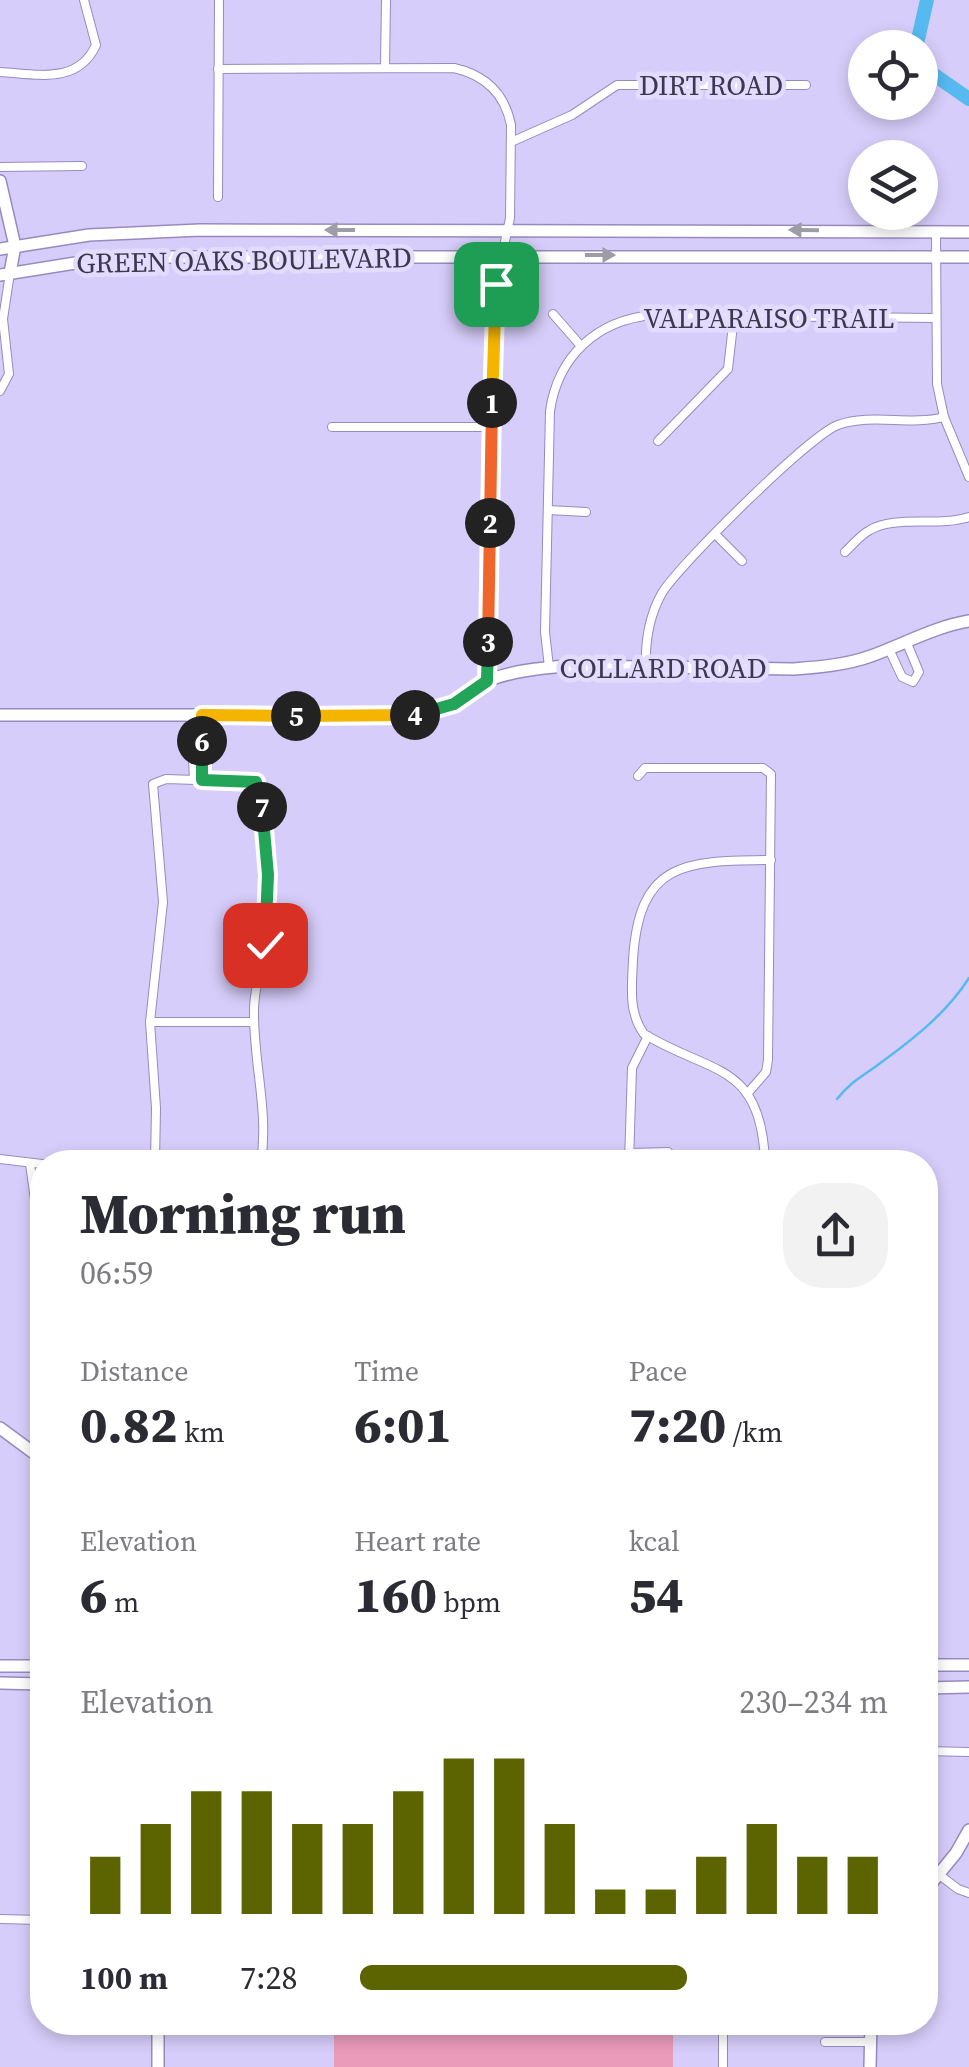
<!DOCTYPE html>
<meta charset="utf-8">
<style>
:root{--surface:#fff;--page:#f2f2f3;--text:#2b2b33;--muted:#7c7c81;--accent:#5c6402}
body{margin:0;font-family:"Source Serif 4",serif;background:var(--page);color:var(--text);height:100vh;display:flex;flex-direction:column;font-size:38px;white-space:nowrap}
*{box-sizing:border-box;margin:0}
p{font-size:32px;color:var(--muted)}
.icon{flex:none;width:55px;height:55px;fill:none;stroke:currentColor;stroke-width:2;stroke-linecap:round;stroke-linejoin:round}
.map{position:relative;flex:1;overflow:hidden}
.side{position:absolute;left:30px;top:1150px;width:908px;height:885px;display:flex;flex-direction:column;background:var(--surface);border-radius:40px;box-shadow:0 5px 15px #0003}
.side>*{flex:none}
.tools{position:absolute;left:848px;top:30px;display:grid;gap:20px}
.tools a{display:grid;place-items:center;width:90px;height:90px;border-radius:50%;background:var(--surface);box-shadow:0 5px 15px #0003;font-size:50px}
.pin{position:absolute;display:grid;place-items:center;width:85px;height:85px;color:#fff;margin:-42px;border-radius:20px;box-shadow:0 5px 15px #0006}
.km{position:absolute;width:50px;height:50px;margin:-25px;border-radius:50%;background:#222;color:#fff;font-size:28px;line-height:50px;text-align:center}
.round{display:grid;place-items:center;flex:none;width:105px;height:105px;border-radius:40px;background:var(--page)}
.overview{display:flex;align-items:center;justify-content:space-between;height:170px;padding:0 50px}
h1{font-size:55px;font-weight:800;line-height:75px}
.figures{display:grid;grid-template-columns:repeat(3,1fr);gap:15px;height:170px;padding:10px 50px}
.figures div{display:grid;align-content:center}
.figures b{font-size:50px;font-weight:800}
.figures small{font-size:28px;font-weight:400}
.figures p{font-size:28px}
.chart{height:280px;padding:20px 50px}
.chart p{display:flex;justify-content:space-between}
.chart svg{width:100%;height:180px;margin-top:10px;stroke:var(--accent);stroke-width:6}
ul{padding:0 50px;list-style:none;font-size:32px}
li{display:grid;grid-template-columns:160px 120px 1fr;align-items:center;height:75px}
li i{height:25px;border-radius:12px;background:var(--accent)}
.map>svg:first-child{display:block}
</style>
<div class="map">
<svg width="969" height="2067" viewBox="0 0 969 2067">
<rect width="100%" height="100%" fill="#d7cdfa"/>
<rect fill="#ea9bb9" x="334" y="2023" width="339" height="44"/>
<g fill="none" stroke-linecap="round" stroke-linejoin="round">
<path stroke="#56baf0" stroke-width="2.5" d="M837,1099C849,1083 863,1076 879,1064C912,1040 947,1013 969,978"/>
<g stroke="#56baf0" stroke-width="14">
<polyline points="916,48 927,0"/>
<polyline points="920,65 969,99"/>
</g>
<g stroke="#978bbe" stroke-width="10">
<g id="street">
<polyline points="385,67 386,0"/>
<path d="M218,69L454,68C485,75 505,94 511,125L510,218L496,284L493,335L487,681"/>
<path d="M0,72C36,74 78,85 96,45L84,0"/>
<polyline points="511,142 572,115 617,85 806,85"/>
<polyline points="0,167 82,166"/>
<polyline points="218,197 219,0"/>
<polyline points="936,232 937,384 944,417 969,477"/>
<polyline points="553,314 581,346"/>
<polyline points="0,391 9,374 3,319 10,273"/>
<polyline points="332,427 491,427"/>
<polyline points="658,441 728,369 734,316"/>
<polyline points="548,510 586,512"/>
<polyline points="716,535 742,561"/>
<path d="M845,552C853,545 860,535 870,530C894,515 939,527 969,517"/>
<polyline points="889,649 902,677 913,682 919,672 906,641"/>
<path d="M549,667L545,632L550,411C558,356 597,320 653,315L936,318"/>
<path d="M646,667C645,641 649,616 662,593C679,565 810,435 838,425C872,413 910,426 944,417"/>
<polyline points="191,715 194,780"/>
<polyline points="638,776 645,768 763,768 771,774 768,1060 766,1072 747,1094"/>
<polyline points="202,780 202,715"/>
<polyline points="150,1022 254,1022"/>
<polyline points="629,1153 668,1152"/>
<polyline points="0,1159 42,1164"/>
<path d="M155,1162L156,1108L150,1022L163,902L153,784L166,779L256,782C271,827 272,902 264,949C261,969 254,990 254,1010C253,1061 269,1111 261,1162"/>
<polyline points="629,1162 632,1068 648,1036"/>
<path d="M765,1162C761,1062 712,1075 644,1034C628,1012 632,986 633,960C639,860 686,861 771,860"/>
<polyline points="30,1164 37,1214 42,1227"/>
<polyline points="925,1751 969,1752"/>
<polyline points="925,1864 958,1889 969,1893"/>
<polyline points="0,1919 42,1920"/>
<polyline points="723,2022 723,2067"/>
<polyline points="825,2042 871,2042"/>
</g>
</g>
<g stroke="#978bbe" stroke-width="14">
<g id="secondary">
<polyline points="0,181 15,246 10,273"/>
<polyline points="0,249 89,235 200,230 969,232"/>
<polyline points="0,275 94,260 170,257 969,257"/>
<path d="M0,715H415C450,711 459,694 487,681C511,671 541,668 566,666L793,669C819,667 846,665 871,656C904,644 934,627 969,621"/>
<polyline points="0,1428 42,1459"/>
<polyline points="925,1665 969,1665"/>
<polyline points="0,1666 42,1666"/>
<polyline points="0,1683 42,1684"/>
<polyline points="925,1688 969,1687"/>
<polyline points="925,1891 956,1853 969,1830"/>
<polyline points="158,2067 158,2022"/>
<polyline points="870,2067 871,2022"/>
</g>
</g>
<use href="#street" stroke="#fff" stroke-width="8"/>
<use href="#secondary" stroke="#fff" stroke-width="11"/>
</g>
<defs><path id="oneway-solid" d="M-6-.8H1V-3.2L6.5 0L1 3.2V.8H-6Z" transform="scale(2.5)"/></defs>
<g fill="#9e9ca6">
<use href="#oneway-solid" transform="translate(340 230) rotate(-180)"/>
<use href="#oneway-solid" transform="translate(804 230) rotate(-179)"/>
<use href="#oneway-solid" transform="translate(600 255)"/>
</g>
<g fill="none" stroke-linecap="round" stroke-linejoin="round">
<g stroke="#fff" stroke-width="20">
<polyline id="split-1" points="492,403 496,284"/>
</g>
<g stroke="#fff" stroke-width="20">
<polyline id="split-2" points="490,523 492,403"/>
</g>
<g stroke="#fff" stroke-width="20">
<polyline id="split-3" points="488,642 490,523"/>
</g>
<g stroke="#fff" stroke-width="20">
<polyline id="split-4" points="415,715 454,704 487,681 488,642"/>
</g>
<g stroke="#fff" stroke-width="20">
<polyline id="split-5" points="296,716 415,715"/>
</g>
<g stroke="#fff" stroke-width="20">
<polyline id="split-6" points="202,741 202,715 296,716"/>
</g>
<g stroke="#fff" stroke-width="20">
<polyline id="split-7" points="202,741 202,780 256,782 262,807"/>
</g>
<g stroke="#fff" stroke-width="20">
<polyline id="split-8" points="262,807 268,875 265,945"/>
</g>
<use href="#split-1" stroke="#f5b400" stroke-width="12"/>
<use href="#split-2" stroke="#f0652b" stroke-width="12"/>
<use href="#split-3" stroke="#f0652b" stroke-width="12"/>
<use href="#split-4" stroke="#22a559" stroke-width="12"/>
<use href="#split-5" stroke="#f5b400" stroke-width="12"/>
<use href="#split-6" stroke="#f5b400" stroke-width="12"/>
<use href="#split-7" stroke="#22a559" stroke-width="12"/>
<use href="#split-8" stroke="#22a559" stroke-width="12"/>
</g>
<g text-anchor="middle" stroke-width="9" stroke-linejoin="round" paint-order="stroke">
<g font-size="28" fill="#3e384e" stroke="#e4dcfe">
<text x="711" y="95">DIRT ROAD</text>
<text transform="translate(244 260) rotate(-1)" y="10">GREEN OAKS BOULEVARD</text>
<text x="769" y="328">VALPARAISO TRAIL</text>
<text x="663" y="678">COLLARD ROAD</text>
</g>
</g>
</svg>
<div class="tools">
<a><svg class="icon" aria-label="locate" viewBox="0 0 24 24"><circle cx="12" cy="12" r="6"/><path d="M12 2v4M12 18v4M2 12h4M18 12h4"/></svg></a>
<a><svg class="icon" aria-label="layers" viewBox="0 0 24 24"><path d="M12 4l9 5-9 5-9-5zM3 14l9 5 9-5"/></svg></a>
</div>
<div class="pin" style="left:496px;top:284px;background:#1e9e55"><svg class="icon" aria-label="arrive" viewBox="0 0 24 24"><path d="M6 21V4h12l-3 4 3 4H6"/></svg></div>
<div class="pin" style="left:265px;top:945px;background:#d93025"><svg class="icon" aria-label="check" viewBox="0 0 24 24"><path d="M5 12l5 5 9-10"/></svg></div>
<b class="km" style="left:492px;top:403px">1</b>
<b class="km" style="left:490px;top:523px">2</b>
<b class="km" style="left:488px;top:642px">3</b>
<b class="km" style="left:415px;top:715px">4</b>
<b class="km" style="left:296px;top:716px">5</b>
<b class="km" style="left:202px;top:741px">6</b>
<b class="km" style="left:262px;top:807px">7</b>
<section class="side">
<div class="overview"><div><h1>Morning run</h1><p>06:59</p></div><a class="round"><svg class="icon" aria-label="share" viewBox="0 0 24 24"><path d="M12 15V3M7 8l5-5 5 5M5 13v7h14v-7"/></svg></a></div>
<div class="figures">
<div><p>Distance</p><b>0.82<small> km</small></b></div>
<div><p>Time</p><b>6:01</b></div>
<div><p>Pace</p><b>7:20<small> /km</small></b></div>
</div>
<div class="figures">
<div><p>Elevation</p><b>6<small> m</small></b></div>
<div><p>Heart rate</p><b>160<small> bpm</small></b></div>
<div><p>kcal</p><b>54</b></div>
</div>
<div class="chart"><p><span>Elevation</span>230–234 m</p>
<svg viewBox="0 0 160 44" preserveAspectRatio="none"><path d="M5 44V30M15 44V22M25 44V14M35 44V14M45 44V22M55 44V22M65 44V14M75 44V6M85 44V6M95 44V22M105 44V38M115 44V38M125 44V30M135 44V22M145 44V30M155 44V30"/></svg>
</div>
<ul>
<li><b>100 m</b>7:28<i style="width:62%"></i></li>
</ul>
</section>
</div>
